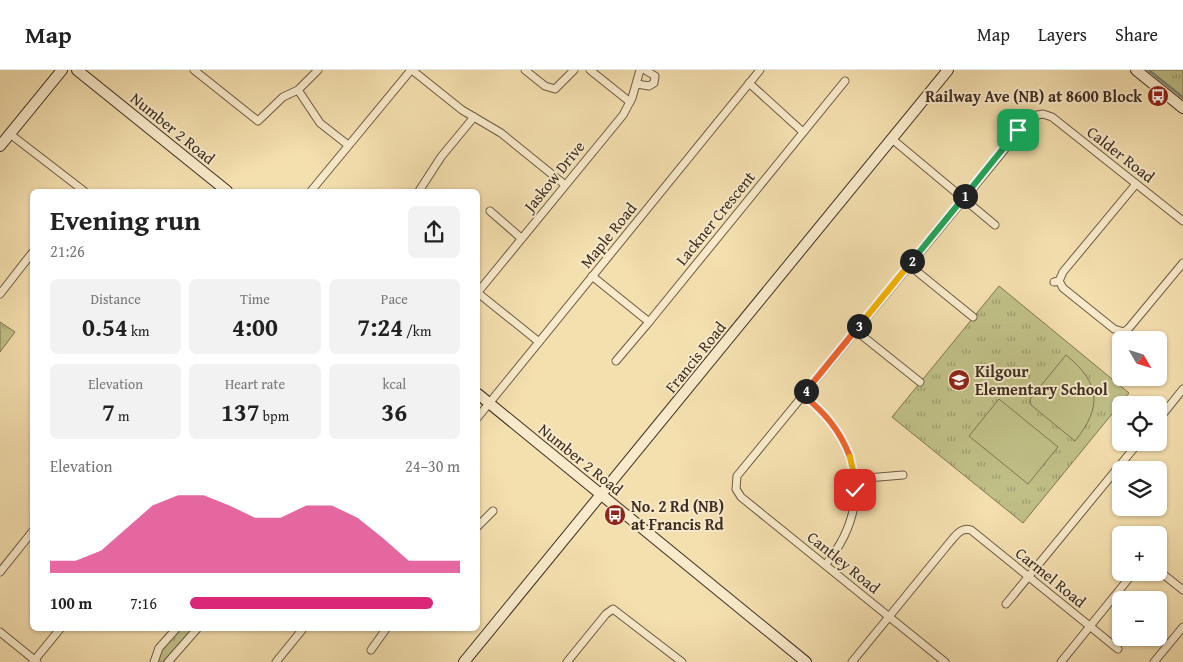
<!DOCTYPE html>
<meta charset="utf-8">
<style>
:root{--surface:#fff;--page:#f2f2f2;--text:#222;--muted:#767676;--line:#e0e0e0;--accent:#db2777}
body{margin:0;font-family:"Gentium Book Plus",serif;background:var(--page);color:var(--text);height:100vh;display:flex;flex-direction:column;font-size:19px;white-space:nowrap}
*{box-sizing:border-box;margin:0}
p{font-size:16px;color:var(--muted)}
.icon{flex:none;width:28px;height:28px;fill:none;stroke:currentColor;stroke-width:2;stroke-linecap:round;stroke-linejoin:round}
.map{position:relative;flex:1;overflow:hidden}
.details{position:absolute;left:30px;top:119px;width:450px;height:442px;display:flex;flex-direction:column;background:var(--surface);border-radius:8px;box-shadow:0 1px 4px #0004}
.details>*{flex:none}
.needle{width:32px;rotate:129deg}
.controls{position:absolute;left:1112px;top:261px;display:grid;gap:10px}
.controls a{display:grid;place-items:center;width:55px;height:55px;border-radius:8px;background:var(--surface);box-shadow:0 1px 4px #0004;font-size:25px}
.pin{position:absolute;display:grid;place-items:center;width:42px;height:42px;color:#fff;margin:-21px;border-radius:10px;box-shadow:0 2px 8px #0006}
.km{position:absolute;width:25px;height:25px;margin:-12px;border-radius:50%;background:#222;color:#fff;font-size:14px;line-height:25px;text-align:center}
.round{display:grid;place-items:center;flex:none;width:52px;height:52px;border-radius:8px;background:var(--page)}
.headline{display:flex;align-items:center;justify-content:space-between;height:85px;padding:0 20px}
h1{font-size:28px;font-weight:800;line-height:38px}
.figures{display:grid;grid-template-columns:repeat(3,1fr);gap:8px;height:85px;padding:5px 20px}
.figures div{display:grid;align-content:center;border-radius:8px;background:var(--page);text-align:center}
.figures b{font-size:25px;font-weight:800}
.figures small{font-size:14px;font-weight:400}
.figures p{font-size:14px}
.chart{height:140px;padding:10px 20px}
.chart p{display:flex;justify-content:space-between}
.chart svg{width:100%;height:90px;margin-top:5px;fill:var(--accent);opacity:.7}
ul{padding:0 20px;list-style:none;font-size:16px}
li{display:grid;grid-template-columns:80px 60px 1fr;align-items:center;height:38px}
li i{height:12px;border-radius:6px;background:var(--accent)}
header{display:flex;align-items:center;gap:30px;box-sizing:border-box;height:70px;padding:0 25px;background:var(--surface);border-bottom:1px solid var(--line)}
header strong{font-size:24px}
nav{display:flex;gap:28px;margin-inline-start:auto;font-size:18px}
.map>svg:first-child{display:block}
</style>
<header>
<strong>Map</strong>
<nav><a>Map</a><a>Layers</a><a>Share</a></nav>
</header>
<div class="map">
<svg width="1183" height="592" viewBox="0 0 1183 592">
<defs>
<pattern id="grass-tufts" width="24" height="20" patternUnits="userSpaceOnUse" patternTransform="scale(1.25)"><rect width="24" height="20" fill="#c0c087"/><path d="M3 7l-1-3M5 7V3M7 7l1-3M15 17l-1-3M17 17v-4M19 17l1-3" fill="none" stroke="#9d9c6e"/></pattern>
</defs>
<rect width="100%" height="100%" fill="#f4dfae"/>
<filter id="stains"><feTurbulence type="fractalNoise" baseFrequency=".004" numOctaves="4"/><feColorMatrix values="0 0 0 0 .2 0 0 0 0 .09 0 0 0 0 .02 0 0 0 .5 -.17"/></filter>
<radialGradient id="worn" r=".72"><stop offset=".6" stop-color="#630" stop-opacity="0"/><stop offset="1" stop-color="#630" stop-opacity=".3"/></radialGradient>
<g fill="url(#grass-tufts)" stroke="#7e7654">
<polygon points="1147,0 1183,0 1183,29"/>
<polygon points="999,216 1129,323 1023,453 892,347"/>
<polygon points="0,252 15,262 0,282"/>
<polygon points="181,559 193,559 163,592 158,592 162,580"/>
</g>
<g fill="#c0c087" stroke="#7e7654">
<path d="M1066,285C1100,313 1103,336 1075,371L1031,335L1030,329Z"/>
<polygon points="999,329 1058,377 1028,414 969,366"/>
</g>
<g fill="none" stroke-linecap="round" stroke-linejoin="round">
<polyline stroke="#778278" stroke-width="2" points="1149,0 1183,27"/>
<g stroke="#6b5a45" stroke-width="9">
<g id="street">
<polyline points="194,0 258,51 283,27 298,20 318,0"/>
<polyline points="412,0 462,40 501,63 564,114"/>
<polyline points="525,0 545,16 555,19 574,0"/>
<polyline points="590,0 630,32"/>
<polyline points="749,13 803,62"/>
<polyline points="637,14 649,16 654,13 655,6 645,0"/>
<polyline points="298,20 320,53 348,75"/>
<polyline points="10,64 84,121"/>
<polyline points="892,69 995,155"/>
<polyline points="311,121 411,0"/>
<polyline points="419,121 441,87 474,47"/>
<polyline points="490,141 521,168"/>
<polyline points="909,195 973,247"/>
<polyline points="592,206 649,252 845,11"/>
<polyline points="1059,211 1063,202 1136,114"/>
<polyline points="1054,212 1059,211 1063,218 1114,259 1124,262 1129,258 1183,193"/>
<polyline points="478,222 623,45 632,28 640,0"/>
<polyline points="478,223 539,272"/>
<polyline points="0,224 32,183"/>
<polyline points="855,260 920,312"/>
<polyline points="616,291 649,252"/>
<path d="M803,325C860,370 874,435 826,494"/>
<polyline points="478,347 760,0"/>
<polyline points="1159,349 1183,319"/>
<polyline points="855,409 903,405"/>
<polyline points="478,456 493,441"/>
<polyline points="1159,501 1183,520"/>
<polyline points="0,502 32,462"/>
<polyline points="1006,534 1139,372"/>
<polyline points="0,562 37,592"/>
<polyline points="371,580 386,559"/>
<polyline points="33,592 60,559"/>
<polyline points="154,592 159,578 176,559"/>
<polyline points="168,592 197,559"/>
<polyline points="276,592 302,560"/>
<polyline points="567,592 606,544 613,539 682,592"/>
<path d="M852,592L950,472C956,465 961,457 971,460L1118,579"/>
<polyline points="945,592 741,427 736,419 737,406 1032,46 1043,44 1052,47 1183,151"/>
<polyline points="1061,592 1134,502"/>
<polyline points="1154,592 1183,557"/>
</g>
</g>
<g stroke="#3d2d22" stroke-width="12">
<g id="secondary">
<polyline points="77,0 227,121"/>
<polyline points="1136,0 1183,38"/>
<polyline points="0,76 62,0"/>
<polyline points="478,324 806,592"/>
<polyline points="464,592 948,0"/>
</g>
</g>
<use href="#street" stroke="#f8eaca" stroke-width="7"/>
<use href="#secondary" stroke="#f8eaca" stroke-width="10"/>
</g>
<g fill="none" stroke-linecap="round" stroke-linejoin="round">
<g stroke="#fff" stroke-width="10">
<polyline id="split-1" points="965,126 1018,60"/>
</g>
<g stroke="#fff" stroke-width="10">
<polyline id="split-2" points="912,191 965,126"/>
</g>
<g stroke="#fff" stroke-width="10">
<polyline id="split-3" points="859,256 912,191"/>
</g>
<g stroke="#fff" stroke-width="10">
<polyline id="split-4" points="806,321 859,256"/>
</g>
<g stroke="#fff" stroke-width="10">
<path id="split-5" d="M806,321L803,325C824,342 840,360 850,387"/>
</g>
<g stroke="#fff" stroke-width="10">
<polyline id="split-6" points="850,387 855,409 855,420"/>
</g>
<use href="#split-1" stroke="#22a559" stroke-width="6"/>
<use href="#split-2" stroke="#22a559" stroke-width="6"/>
<use href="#split-3" stroke="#f5b400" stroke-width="6"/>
<use href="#split-4" stroke="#f0652b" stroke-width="6"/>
<use href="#split-5" stroke="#f0652b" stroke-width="6"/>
<use href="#split-6" stroke="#f5b400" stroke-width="6"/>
</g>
<defs>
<g id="bus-disc" transform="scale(1.125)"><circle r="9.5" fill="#8f2418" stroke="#f8eaca"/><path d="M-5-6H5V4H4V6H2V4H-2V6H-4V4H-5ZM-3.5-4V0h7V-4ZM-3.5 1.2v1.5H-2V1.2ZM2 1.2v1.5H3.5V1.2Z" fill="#fff"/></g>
<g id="school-disc" transform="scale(1.125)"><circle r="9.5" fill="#8f2418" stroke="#f8eaca"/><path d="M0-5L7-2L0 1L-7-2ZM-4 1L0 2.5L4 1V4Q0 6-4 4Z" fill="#fff"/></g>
</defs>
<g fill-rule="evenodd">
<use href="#bus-disc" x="1158" y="26"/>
<use href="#school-disc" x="959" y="310"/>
<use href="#bus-disc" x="615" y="445"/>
</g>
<g text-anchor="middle" stroke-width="4" stroke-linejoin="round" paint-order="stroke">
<g font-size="16" font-weight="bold" fill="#3d2d22" stroke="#f8eaca" text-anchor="start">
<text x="1142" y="32" text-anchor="end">Railway Ave (NB) at 8600 Block</text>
<text x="975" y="307">Kilgour<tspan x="975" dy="18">Elementary School</tspan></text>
<text x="631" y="442">No. 2 Rd (NB)<tspan x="631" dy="18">at Francis Rd</tspan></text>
</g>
<g font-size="16" fill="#3d2d22" stroke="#f8eaca">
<text transform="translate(173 58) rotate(39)" y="6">Number 2 Road</text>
<text transform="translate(1121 84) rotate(38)" y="6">Calder Road</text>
<text transform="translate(554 106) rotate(-51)" y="6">Jaskow Drive</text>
<text transform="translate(715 148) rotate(-51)" y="6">Lackner Crescent</text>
<text transform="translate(608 165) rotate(-51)" y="6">Maple Road</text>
<text transform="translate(695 287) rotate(-51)" y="6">Francis Road</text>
<text transform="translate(581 389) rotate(39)" y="6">Number 2 Road</text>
<text transform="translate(844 492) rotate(39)" y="6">Cantley Road</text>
<text transform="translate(1051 507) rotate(39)" y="6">Carmel Road</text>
</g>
</g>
<rect width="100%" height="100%" filter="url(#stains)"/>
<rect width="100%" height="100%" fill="url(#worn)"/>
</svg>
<div class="controls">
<a><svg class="needle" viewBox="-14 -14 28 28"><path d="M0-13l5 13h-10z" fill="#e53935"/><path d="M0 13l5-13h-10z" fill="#767676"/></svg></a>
<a><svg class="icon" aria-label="locate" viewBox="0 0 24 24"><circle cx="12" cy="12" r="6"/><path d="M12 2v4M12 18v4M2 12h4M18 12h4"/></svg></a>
<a><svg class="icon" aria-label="layers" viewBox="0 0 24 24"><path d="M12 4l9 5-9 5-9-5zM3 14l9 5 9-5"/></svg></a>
<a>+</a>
<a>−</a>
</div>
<div class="pin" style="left:1018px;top:60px;background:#1e9e55"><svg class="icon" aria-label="arrive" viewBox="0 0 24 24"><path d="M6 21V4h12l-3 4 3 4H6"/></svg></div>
<div class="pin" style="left:855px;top:420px;background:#d93025"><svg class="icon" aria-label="check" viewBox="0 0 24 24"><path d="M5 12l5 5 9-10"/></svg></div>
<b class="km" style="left:965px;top:126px">1</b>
<b class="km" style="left:912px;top:191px">2</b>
<b class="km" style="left:859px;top:256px">3</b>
<b class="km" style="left:806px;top:321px">4</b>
<section class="details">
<div class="headline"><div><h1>Evening run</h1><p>21:26</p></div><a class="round"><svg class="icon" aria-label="share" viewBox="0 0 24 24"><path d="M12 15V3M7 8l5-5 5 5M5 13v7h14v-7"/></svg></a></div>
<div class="figures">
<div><p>Distance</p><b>0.54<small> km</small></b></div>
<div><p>Time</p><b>4:00</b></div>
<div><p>Pace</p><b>7:24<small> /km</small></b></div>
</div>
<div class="figures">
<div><p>Elevation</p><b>7<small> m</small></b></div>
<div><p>Heart rate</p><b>137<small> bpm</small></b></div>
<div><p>kcal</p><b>36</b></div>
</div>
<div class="chart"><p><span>Elevation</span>24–30 m</p>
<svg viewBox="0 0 160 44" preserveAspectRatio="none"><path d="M0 44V38L10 38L20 33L30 22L40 11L50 6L60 6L70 11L80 17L90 17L100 11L110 11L120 17L130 27L140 38L150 38L160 38V44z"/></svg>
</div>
<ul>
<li><b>100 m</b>7:16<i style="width:90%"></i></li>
</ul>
</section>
</div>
